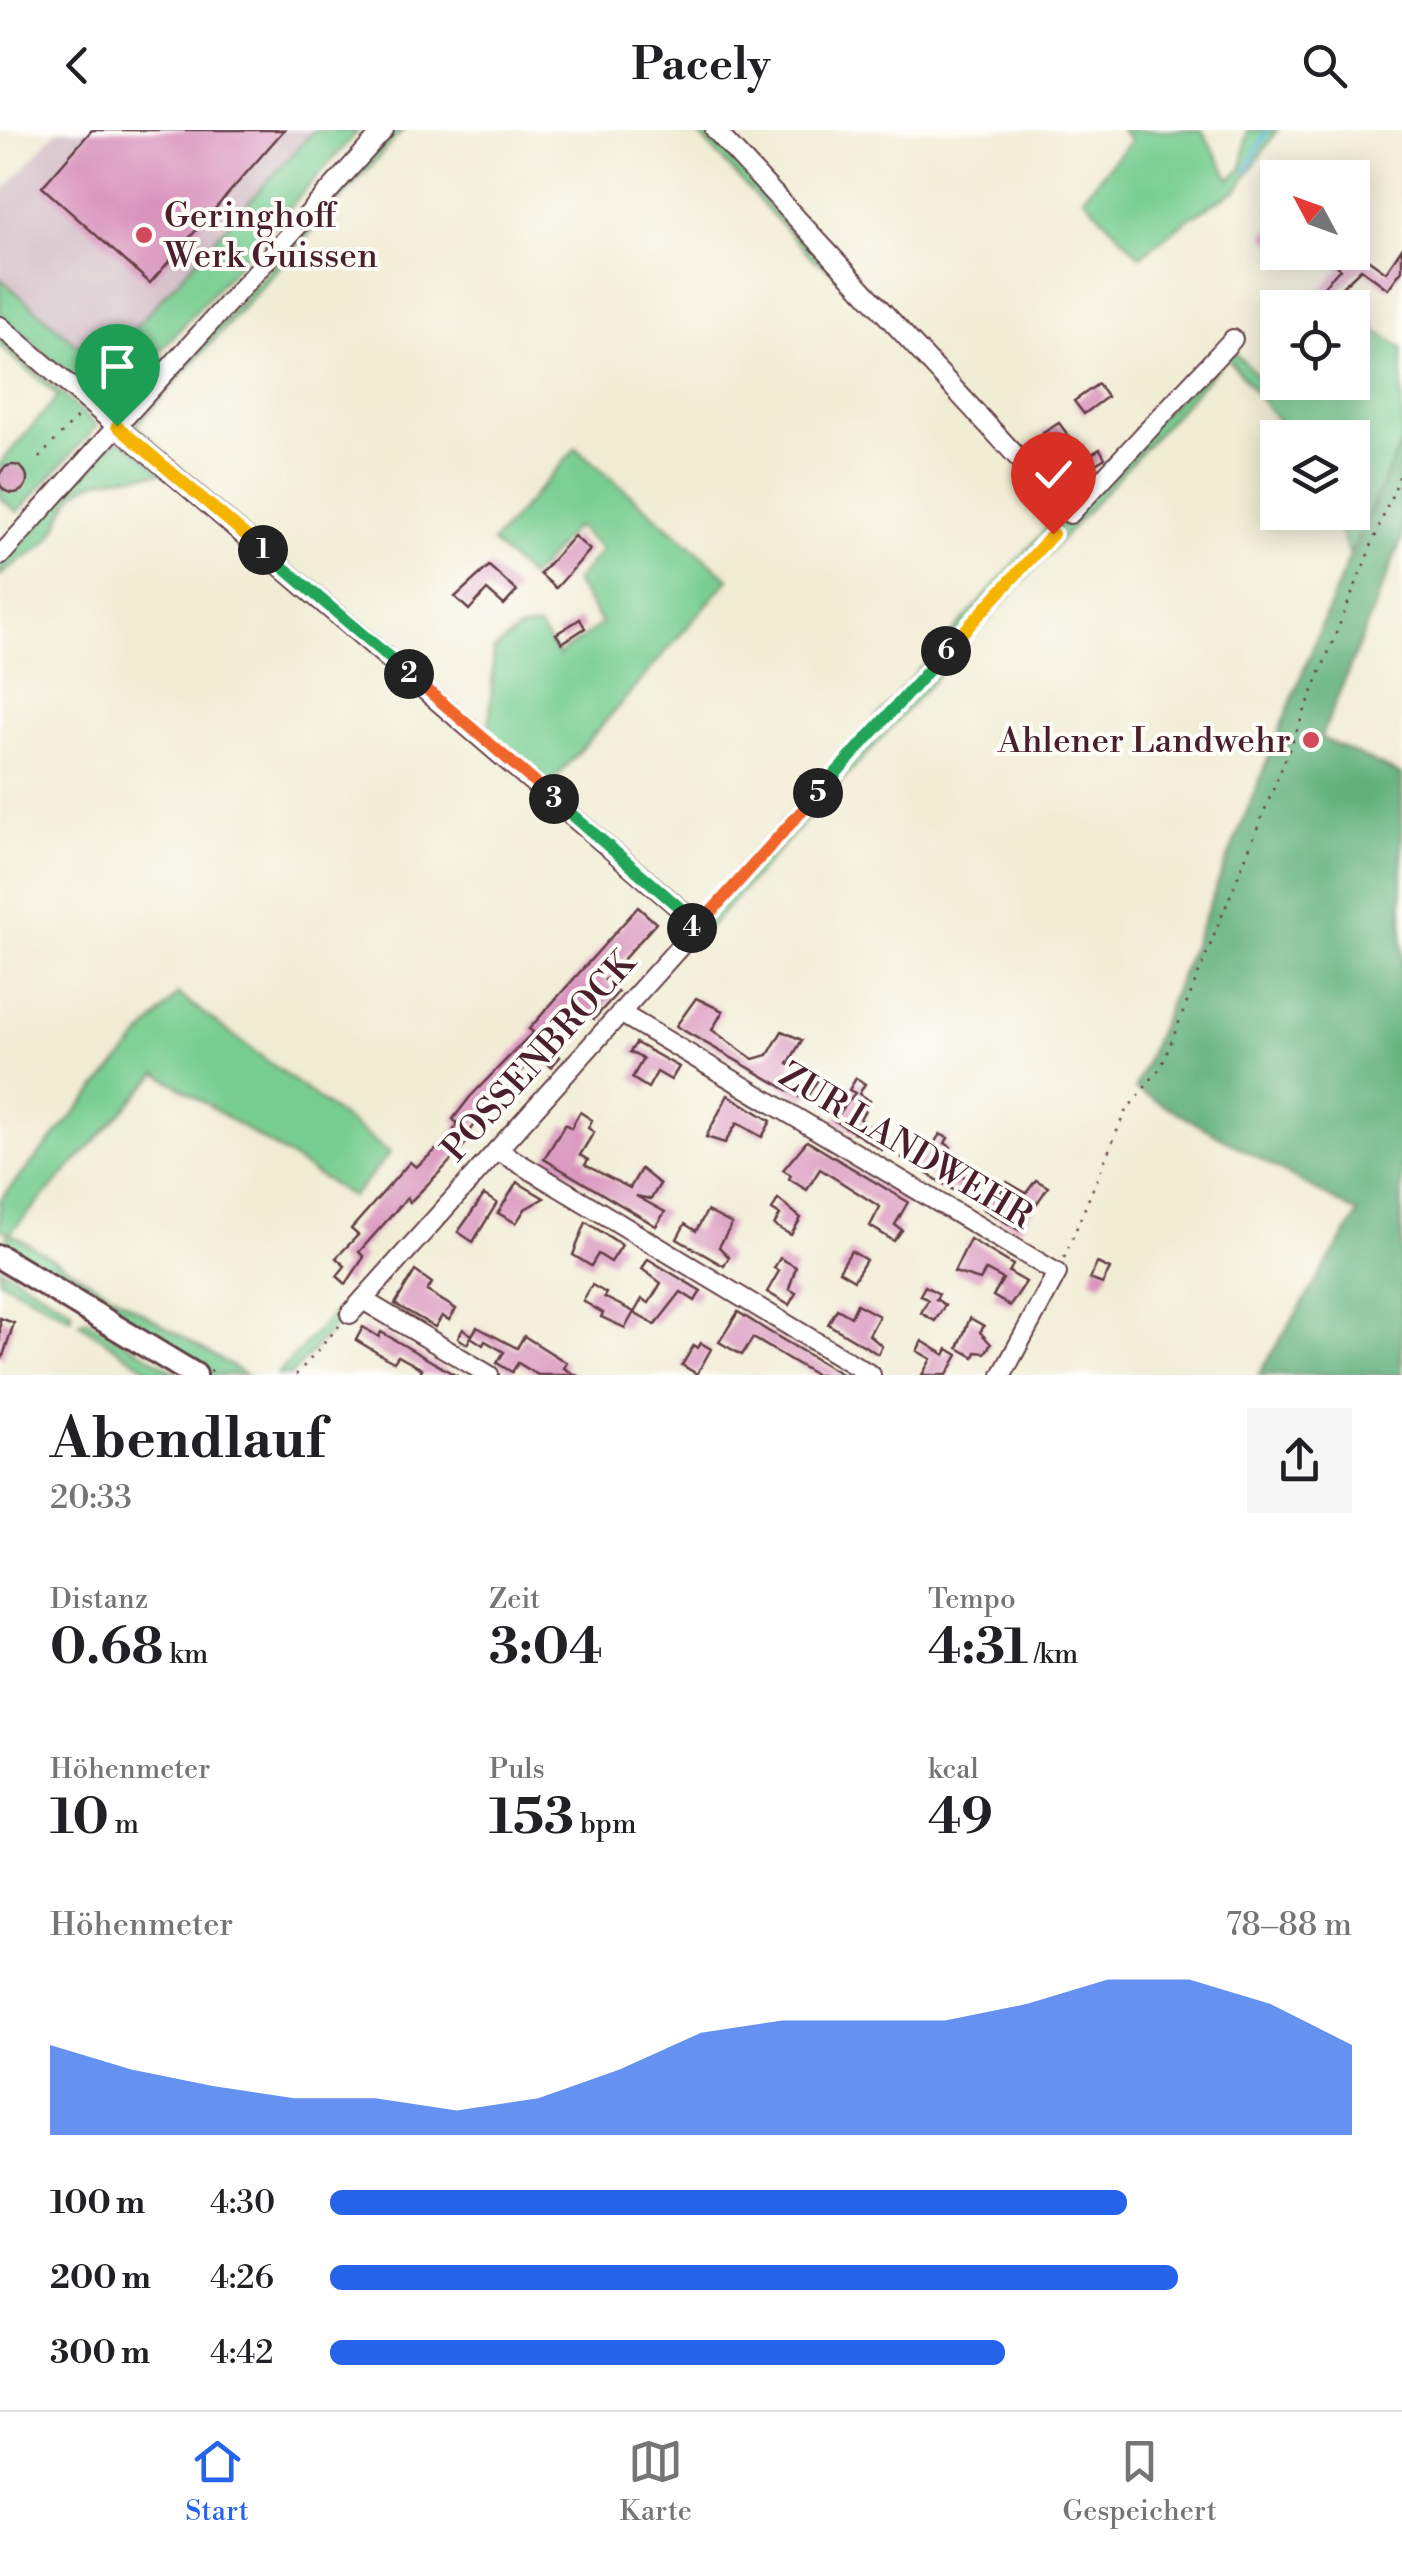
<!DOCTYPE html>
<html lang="de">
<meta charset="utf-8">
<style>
:root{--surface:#fff;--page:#f6f6f6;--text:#202124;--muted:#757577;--line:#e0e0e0;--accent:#2563eb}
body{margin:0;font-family:"Libre Bodoni",serif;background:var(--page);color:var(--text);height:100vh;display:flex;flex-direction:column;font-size:38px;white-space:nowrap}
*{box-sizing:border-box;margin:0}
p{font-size:32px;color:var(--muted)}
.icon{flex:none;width:55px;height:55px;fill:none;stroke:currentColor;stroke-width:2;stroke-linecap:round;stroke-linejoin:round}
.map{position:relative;height:1245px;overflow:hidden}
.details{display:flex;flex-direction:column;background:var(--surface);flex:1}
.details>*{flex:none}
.needle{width:65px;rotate:311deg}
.fabs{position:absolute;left:1260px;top:30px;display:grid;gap:20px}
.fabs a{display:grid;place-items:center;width:110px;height:110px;border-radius:0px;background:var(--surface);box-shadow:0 5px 25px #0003;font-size:50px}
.pin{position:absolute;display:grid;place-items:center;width:85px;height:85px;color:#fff;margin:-102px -42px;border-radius:50% 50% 50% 0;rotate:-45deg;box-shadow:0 0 10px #0007}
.pin .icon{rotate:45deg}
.km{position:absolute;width:50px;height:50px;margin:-25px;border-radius:50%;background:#222;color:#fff;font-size:28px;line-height:50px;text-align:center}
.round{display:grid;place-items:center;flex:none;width:105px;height:105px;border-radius:0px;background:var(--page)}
.head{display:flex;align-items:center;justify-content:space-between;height:170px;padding:0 50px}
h1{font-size:55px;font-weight:800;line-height:75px}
.figures{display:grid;grid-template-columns:repeat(3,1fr);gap:15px;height:170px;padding:10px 50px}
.figures div{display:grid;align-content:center}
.figures b{font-size:50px;font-weight:800}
.figures small{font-size:28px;font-weight:400}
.figures p{font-size:28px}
.chart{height:280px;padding:20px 50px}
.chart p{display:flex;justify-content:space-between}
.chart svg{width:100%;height:180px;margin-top:10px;fill:var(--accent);opacity:.7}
ul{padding:0 50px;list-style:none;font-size:32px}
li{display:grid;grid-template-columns:160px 120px 1fr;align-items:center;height:75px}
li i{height:25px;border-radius:12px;background:var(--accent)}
header{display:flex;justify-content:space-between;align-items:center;height:130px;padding:0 50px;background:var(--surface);font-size:45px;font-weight:800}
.dock{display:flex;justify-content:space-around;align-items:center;height:140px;border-top:2px solid var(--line);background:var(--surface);font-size:28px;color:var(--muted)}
.dock a{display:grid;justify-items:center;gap:5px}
.dock .current{color:var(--accent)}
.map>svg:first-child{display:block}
</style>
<header><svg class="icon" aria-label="back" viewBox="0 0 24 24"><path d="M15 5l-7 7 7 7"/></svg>Pacely<svg class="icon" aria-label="search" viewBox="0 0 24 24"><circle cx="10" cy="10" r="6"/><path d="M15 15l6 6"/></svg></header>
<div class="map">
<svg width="1402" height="1245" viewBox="0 0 1402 1245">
<rect width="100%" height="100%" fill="#fdfcf7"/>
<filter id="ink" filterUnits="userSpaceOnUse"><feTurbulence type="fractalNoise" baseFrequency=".01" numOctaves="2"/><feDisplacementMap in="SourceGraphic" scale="20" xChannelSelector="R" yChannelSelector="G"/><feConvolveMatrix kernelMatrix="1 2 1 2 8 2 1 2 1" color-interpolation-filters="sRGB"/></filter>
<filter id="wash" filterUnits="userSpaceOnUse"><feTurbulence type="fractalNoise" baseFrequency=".0048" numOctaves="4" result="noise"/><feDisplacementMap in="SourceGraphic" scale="40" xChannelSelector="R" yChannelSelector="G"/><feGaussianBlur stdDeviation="2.25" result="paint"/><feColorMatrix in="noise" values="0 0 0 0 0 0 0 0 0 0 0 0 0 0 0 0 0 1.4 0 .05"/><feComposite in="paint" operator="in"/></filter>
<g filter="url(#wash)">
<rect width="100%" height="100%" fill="#f1ecd4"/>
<polygon fill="#d2bdc6" points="57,0 314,0 113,222 76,214 0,148 0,65"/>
<g fill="#78ce92" stroke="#61765e" stroke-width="2.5">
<polygon points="314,0 359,0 111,276 106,276 0,185 0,148 76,214 113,222"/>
<polygon points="395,0 403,0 137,295 184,343 133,299 133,290"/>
<polygon points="695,0 710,0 850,153 813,129"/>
<polygon points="1121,0 1202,0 1230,49 1242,39 1247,0 1277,0 1238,59 1191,87 1140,126 1083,67 1130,11"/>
<polygon points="1353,185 1402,218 1402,311 1350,425 1332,383 1352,382 1352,308 1291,307 1227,227 702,805 698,802 708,790 700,783 1060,383 1230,218 1264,252 1274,255 1277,252 1352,252"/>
<polygon points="0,207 97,296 18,382 0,368 0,334 58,266 0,216"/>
<path d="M123,310L164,343C137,346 92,344 73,366C61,381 60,400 45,414C31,427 14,432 0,446V437L114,312Z"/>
<polygon points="576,318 729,449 549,656 489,605 494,520 520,499 539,497 558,525 602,494 575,452 602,420 576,396 531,448 492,413"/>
<polygon points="178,864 390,1023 352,1067 158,943 10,1103 246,1245 208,1245 8,1123 4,1112 9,1103 0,1099 0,1070"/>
<polygon points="0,1137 72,1180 71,1188 0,1150"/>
<polygon points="344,1172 348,1181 291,1245 277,1245"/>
<polygon points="86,1189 180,1245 156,1245 79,1193"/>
</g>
<polygon fill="#62b17c" stroke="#566854" stroke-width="2.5" points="1402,311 1402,409 1321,608 1402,645 1402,1245 1258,1245 1358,1084 1135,959 1350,425"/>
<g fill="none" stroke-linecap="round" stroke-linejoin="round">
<polyline stroke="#5db3da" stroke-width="4" points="1246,41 1267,0"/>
</g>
<g id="blocks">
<g fill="#d891bb">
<polygon points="92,0 284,0 150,153 42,57"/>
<polygon points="1278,89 1278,119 1263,105"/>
<polygon points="1402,118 1402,140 1388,159 1361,139 1320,178 1306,166 1314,158 1318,162 1340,139 1332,131 1340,122 1352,122 1362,133 1365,127 1386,142"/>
<polygon points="1098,254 1107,267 1084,284 1074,271"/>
<polygon points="1059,293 1085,328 1100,319 1105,328 1083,342 1086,347 1077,353 1043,303"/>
<circle cx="13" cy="349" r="14"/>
<polygon points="574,406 590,420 556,458 540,444"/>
<polygon points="489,436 517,461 504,475 487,460 469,480 455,467"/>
<polygon points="580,489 585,498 562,513 556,504"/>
<polygon points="638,777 656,793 605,850 618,862 594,889 581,876 547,914 560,927 551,937 537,924 479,989 465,1008 468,1011 444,1038 410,1072 407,1068 359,1122 364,1127 346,1154 337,1146 345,1136 336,1128 358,1105 351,1099 410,1032 416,1037 445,1012 458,994 453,989 470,967 533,902 529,899"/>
<polygon points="696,868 723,881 712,900 753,929 768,925 782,901 802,910 788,934 817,951 805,970 676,896"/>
<polygon points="636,913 679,937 671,950 657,942 648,958 632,948 643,929 630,922"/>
<polygon points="856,948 865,954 859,964 870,971 860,989 888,1010 882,1020 834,990 855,963 849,960"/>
<polygon points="728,965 771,991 762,1007 737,993 725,1013 706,1007"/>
<polygon points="580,982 592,990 588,998 594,1002 580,1025 588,1030 585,1035 630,1058 641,1039 660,1054 651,1069 636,1066 665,1082 656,1096 544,1029 565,994 571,998"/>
<polygon points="940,1004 948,1008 945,1013 951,1017 946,1025 955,1031 956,1042 972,1051 963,1066 902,1028 908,1017 925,1027"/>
<polygon points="807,1011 908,1072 895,1095 902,1100 894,1111 870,1096 880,1077 820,1039 807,1060 789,1049 791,1045 783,1040"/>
<polygon points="1036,1050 1048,1057 1019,1100 982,1078 993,1060 1000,1064 1007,1052 1026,1063"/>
<polygon points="517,1052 544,1068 525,1079 516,1093 498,1083"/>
<polygon points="484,1065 497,1073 473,1112 458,1102"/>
<polygon points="778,1069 801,1088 791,1105 774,1095 780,1085 772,1080"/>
<polygon points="707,1081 732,1094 719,1117 729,1127 724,1136 677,1109 685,1094 696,1101"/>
<polygon points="586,1092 622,1115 611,1132 598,1124 591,1136 573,1125"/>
<polygon points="970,1109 1013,1135 1009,1142 1026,1152 1010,1176 993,1166 1003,1149 986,1140 980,1150 954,1142"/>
<polygon points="851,1121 866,1130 854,1150 839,1141"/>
<polygon points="780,1128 796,1137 789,1159 796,1163 789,1175 767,1162 779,1141 774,1138"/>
<polygon points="648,1129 701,1161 695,1171 681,1162 655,1195 634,1183 642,1169 649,1173 661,1153 642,1139"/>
<polygon points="1097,1133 1110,1139 1102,1154 1090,1149"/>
<polygon points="415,1141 432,1153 427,1161 456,1179 449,1190 442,1186 435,1197 395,1174"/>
<polygon points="592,1155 606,1163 604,1167 634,1182 625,1198 601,1187 603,1183 583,1171"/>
<polygon points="925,1156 939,1164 936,1169 945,1175 935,1191 921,1183 928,1170 920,1165"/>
<polygon points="857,1174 879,1186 869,1205 882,1216 878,1224 828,1194 837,1179 851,1187"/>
<polygon points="738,1182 768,1201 843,1245 816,1245 753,1208 742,1225 719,1212"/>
<polygon points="0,1188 14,1193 2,1229 0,1229"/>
<polygon points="970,1188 984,1196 980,1202 991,1214 985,1223 976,1222 974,1227 958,1218"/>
<polygon points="363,1197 379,1207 381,1202 455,1245 419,1245 422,1239 398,1226 394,1232 386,1228 356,1210"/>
<polygon points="477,1197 517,1218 524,1206 567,1233 564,1238 576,1245 538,1245 518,1233 512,1242 497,1233 504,1222 485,1211 483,1215 471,1207 467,1214 458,1208 463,1199 472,1205"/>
<polygon points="922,1211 945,1225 948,1219 958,1225 947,1245 922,1245 931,1229 917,1221"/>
<polygon points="701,1213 711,1219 697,1244 682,1235 694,1215 698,1218"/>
</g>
</g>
</g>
<g filter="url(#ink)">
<use href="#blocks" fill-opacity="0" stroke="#633e44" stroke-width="2.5"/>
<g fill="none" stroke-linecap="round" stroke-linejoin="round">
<g stroke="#633e44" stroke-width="22">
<g id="minor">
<polyline points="715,0 1070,384 1233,209"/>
<polyline points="0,196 687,785 693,802 350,1184"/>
<polyline points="0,426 384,0"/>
<polyline points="622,884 1057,1143 1002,1245"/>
<polyline points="497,1020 871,1245"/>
<polyline points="363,1170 489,1245"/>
</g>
</g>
<g stroke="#633e44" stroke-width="28">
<polyline id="major" points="0,1127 195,1245"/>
</g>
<g stroke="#633e44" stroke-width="2.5" stroke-dasharray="2.5 8" stroke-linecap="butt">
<polyline points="39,328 79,285"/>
<polyline points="706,788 1059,396"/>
<polyline points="1064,1128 1125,982 1161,937 1402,340"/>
<polyline points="210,1240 218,1245"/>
<polyline points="296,1245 339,1196"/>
</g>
<use href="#minor" stroke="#fff" stroke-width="18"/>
<use href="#major" stroke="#fff" stroke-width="22"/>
</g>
</g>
<g fill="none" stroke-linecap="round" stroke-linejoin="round" filter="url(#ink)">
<g stroke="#fff" stroke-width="20">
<polyline id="split-1" points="117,296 263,420"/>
</g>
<g stroke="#fff" stroke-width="20">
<polyline id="split-2" points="263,420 409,544"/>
</g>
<g stroke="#fff" stroke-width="20">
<polyline id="split-3" points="409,544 554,669"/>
</g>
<g stroke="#fff" stroke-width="20">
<polyline id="split-4" points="554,669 688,785 692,798"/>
</g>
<g stroke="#fff" stroke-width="20">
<polyline id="split-5" points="692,798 693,802 818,663"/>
</g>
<g stroke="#fff" stroke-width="20">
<polyline id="split-6" points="818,663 946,521"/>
</g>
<g stroke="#fff" stroke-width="20">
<polyline id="split-7" points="946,521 1053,404"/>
</g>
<use href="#split-1" stroke="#f5b400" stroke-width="12"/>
<use href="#split-2" stroke="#22a559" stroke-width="12"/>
<use href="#split-3" stroke="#f0652b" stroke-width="12"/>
<use href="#split-4" stroke="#22a559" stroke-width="12"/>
<use href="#split-5" stroke="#f0652b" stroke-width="12"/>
<use href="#split-6" stroke="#22a559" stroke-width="12"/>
<use href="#split-7" stroke="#f5b400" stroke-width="12"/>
</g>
<g fill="#d1495b" stroke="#fdfcf7" stroke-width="4">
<circle cx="144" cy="105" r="10"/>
<circle cx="1311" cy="610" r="10"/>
</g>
<g text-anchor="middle" stroke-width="8" stroke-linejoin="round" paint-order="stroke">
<g font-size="35" fill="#4a1f2b" stroke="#fdfcf7" text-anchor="start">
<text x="164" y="97">Geringhoff<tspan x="164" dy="40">Werk Guissen</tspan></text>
<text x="1291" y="622" text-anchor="end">Ahlener Landwehr</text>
</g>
<g font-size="35" fill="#4a1f2b" stroke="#fdfcf7">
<text transform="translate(538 926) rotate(-48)" y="12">POSSENBROCK</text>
<text transform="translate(906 1015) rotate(31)" y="12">ZUR LANDWEHR</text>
</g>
</g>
</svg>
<div class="fabs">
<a><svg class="needle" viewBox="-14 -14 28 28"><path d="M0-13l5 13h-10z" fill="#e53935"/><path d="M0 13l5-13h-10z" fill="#757577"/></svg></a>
<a><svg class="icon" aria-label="locate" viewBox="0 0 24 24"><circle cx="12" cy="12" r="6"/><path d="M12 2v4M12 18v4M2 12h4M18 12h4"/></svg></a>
<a><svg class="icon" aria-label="layers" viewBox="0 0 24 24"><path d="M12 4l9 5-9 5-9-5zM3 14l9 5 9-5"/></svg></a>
</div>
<div class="pin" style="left:117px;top:296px;background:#1e9e55"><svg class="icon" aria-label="arrive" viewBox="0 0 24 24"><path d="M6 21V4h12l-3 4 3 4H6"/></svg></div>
<div class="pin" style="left:1053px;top:404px;background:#d93025"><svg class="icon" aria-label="check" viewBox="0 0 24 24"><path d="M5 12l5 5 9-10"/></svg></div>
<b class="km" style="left:263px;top:420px">1</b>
<b class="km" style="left:409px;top:544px">2</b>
<b class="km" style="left:554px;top:669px">3</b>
<b class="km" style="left:692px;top:798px">4</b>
<b class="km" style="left:818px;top:663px">5</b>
<b class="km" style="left:946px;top:521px">6</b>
</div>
<section class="details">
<div class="head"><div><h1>Abendlauf</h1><p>20:33</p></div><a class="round"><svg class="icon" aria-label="share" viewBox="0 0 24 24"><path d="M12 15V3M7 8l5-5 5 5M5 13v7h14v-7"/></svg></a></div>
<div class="figures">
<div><p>Distanz</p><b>0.68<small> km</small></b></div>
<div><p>Zeit</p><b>3:04</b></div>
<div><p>Tempo</p><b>4:31<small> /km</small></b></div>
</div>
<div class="figures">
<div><p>Höhenmeter</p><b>10<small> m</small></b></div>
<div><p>Puls</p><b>153<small> bpm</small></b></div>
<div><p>kcal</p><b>49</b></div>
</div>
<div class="chart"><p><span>Höhenmeter</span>78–88 m</p>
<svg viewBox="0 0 160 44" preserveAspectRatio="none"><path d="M0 44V22L10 28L20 32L30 35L40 35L50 38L60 35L70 28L80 19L90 16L100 16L110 16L120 12L130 6L140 6L150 12L160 22V44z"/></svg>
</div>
<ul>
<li><b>100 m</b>4:30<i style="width:78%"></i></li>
<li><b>200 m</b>4:26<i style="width:83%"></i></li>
<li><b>300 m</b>4:42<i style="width:66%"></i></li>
</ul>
</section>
<nav class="dock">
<a class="current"><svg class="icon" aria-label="home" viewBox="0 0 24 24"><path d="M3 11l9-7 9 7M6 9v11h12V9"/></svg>Start</a>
<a><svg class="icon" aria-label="map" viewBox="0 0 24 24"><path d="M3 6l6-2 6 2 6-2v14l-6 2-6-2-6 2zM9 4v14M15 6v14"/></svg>Karte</a>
<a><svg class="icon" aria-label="saved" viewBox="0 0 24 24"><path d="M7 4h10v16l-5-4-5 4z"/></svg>Gespeichert</a>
</nav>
